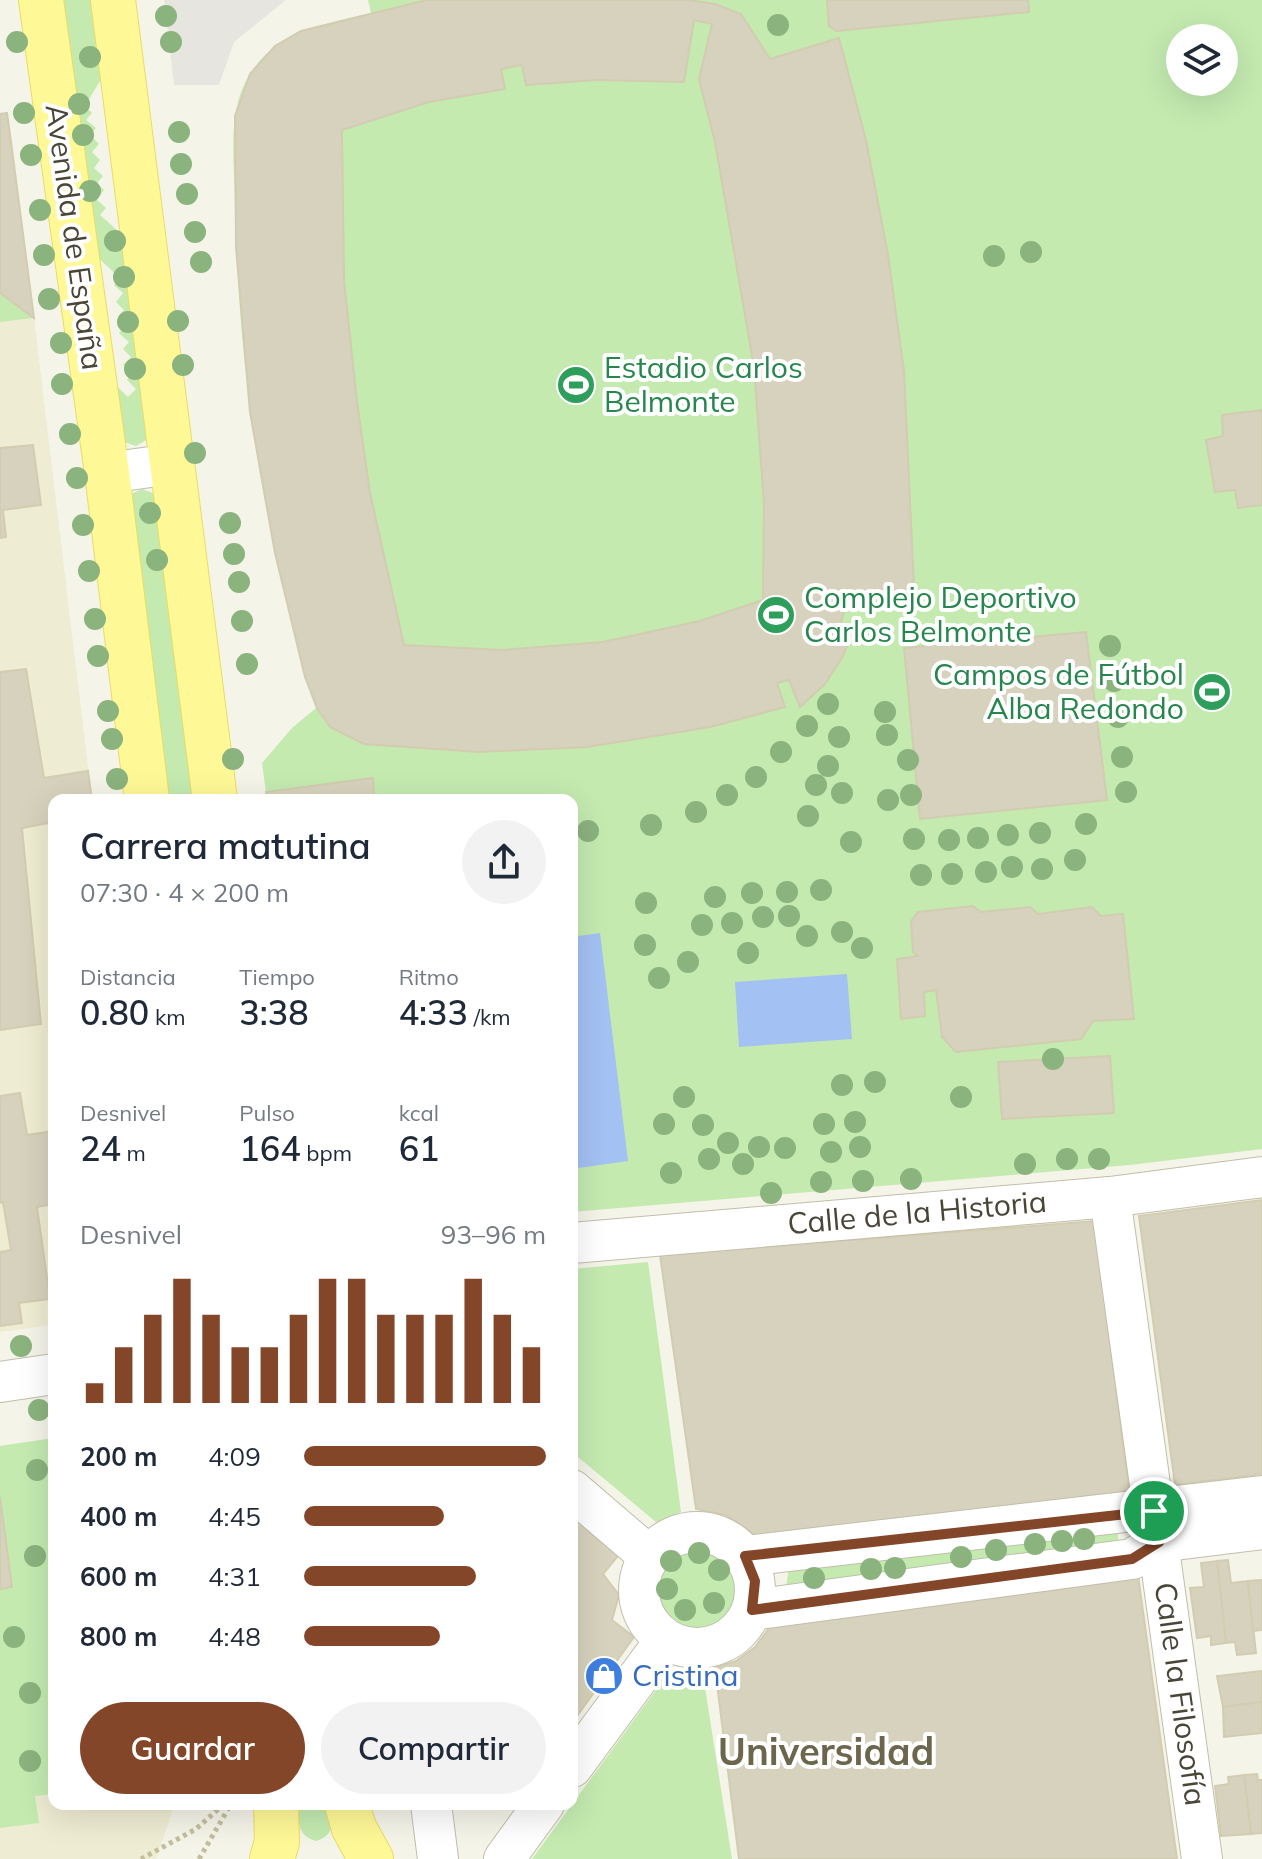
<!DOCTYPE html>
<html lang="es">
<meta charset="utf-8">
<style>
:root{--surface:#fff;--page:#f2f2f3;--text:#1f2937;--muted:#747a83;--accent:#844628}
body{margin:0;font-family:Mulish,sans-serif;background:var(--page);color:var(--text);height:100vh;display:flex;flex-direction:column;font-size:30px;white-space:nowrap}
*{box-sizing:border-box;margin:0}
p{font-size:26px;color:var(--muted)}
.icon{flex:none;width:44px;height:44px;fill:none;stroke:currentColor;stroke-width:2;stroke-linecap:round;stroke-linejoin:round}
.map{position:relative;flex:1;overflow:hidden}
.details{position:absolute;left:48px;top:794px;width:530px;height:1016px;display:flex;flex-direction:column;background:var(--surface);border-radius:16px;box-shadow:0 8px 32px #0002}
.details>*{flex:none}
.tools{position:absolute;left:1166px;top:24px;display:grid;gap:16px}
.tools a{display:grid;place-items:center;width:72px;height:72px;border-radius:50%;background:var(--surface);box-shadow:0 8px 32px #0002;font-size:40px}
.pin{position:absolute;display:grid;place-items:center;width:68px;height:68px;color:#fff;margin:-34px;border:4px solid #fff;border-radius:50%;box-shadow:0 2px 8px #0007}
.round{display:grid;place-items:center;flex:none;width:84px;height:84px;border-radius:42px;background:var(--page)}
.headline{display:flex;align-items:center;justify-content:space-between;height:136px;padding:0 32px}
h1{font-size:36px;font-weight:600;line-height:60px}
.figures{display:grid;grid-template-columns:repeat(3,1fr);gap:12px;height:136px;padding:8px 32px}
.figures div{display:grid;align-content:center}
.figures b{font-size:34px;font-weight:600}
.figures small{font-size:22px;font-weight:400}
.figures p{font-size:22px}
.chart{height:224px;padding:16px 32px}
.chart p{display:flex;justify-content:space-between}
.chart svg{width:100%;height:144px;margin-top:8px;stroke:var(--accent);stroke-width:6}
.cta{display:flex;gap:16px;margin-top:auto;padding:16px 32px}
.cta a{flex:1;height:92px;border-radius:48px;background:var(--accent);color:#fff;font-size:32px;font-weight:600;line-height:92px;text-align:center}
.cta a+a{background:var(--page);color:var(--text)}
ul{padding:0 32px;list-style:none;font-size:26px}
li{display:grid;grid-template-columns:128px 96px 1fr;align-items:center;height:60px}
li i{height:20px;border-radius:10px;background:var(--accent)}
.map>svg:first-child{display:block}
</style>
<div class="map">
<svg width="1262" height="1859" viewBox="0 0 1262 1859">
<rect width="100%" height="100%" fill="#f5f4e9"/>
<g fill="#eeecd2">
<polygon points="34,318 92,800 54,800 54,1325 0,1332 0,322"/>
<polygon points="54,1438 54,1804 175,1804 156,1859 0,1859 0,1446"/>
</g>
<g fill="#c4eab0" fill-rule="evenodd">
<polygon points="60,0 96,0 106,71 85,106 92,113 86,120 96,128 90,135 99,144 92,152 100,160 94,168 103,176 97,183 104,190 96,199 106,208 100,215 126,238 148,439 136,446 121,441 110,380 128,397 136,389 127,380 132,373 123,365 131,357 123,349 129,342 119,333 126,326 118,317 124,310 116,302 123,293 114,285 120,278 92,252"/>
<path d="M368,0H1262V1149L1130,1165L572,1212V800H267L262,763L292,728L316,708C302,670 293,630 284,591C253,462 237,331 235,199C234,158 227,110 250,74C276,31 326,24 371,13ZM1180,38H1224V82H1180Z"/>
<polygon points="0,294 34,318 0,322"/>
<polygon points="142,489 155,494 199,800 166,800 129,495"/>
<polygon points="648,1262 681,1512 656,1522 572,1452 572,1269"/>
<polygon points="54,1438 54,1794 35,1796 39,1823 0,1828 0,1589 12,1587 0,1497 0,1446"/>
<polygon points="1116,1522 1119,1542 786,1588 789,1567"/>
<circle cx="697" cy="1592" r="42"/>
<polygon points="672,1668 703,1675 732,1859 532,1859"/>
<path d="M296,1804H331C332,1821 336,1835 316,1841C297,1836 299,1821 296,1804Z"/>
</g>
<polygon fill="#e6e5e0" points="164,0 286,0 234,42 219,85 174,85"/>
<g fill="#a3c1f3">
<polygon points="600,933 628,1161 572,1169 572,937"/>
<polygon points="847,974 852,1039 739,1047 735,982"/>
</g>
<g fill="#d7d2bd" stroke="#d2ccb0" stroke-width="2" fill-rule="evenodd">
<path d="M427,0H689L715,4L741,14L770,59L839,38L866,140L888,255L904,371L915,609L845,608L839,629L852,633L843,656L825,684L800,707L789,680L777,683L785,707L710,727L587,747L479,752L364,744L330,727L317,708L305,677L275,553L250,412L236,247L235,116L250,74L275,46L301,31ZM694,20L712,24L699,79L715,142L754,367L764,504L763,600L700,621L603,642L503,650L404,645L370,493L357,402L344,280L342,130L429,102L505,89L501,69L522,65L526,85L597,80L684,82Z"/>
<polygon points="827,0 1028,0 1029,12 837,31 829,26"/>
<polygon points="7,113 11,142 34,318 0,293 0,114"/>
<polygon points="1262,410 1262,505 1238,508 1235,490 1215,492 1206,440 1223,436 1222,415"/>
<polygon points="33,445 41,505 3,510 6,537 0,538 0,448"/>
<polygon points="1086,632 1107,800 920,819 904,648"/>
<polygon points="26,669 44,778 88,771 92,800 54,800 54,822 22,828 41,1024 0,1030 0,672"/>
<polygon points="373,778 374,799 267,800 266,792"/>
<polygon points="973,906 981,912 1030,907 1038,914 1092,907 1101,916 1123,914 1134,1019 1093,1021 1081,1039 956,1052 942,1037 936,990 924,992 925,1016 901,1019 897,959 918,956 913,952 911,921 918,912"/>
<polygon points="1110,1056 1114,1113 1002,1119 998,1062"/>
<polygon points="20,1093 27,1135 54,1131 54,1204 37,1207 50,1299 19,1303 22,1323 0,1326 0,1252 11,1250 3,1202 0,1203 0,1096"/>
<polygon points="1262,1200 1262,1474 1175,1485 1139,1216"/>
<polygon points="1095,1221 1129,1491 759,1538 726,1515 696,1509 660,1255"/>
<polygon points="0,1497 12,1587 0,1589"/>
<polygon points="572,1510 622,1551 603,1574 619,1595 612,1620 634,1637 572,1723"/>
<polygon points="1228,1560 1231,1583 1248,1581 1256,1653 1237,1655 1235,1642 1226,1643 1217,1561"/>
<polygon points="1217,1561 1226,1643 1211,1645 1211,1636 1197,1638 1190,1588 1204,1587 1201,1563"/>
<polygon points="1138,1575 1177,1859 739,1859 715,1668 736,1661 755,1647 773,1623"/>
<polygon points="1262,1580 1262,1630 1253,1631 1248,1581"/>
<polygon points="1262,1671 1262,1702 1223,1707 1217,1676"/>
<polygon points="1262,1702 1262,1733 1224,1737 1223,1707"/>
<polygon points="1257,1774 1258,1780 1262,1780 1262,1833 1251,1834 1244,1775"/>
<polygon points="1244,1775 1251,1834 1221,1836 1215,1786 1229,1784 1228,1777"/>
</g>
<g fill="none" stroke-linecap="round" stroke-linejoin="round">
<g stroke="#c1beab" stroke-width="42">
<g id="minor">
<polyline points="107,473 172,464"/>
<polyline points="1110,1197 1202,1859"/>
<polyline points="572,1243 1110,1197 1262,1177"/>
<polyline points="0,1382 54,1374"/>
<polyline points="572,1490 649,1556"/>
<circle cx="697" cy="1590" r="58"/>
<polyline points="745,1556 1262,1496"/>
<polyline points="752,1610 1132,1559 1159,1542 1262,1529"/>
<polyline points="572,1767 665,1641"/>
<polyline points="431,1804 438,1859"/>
<polyline points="504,1859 544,1804"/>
</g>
</g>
<g stroke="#e9dd63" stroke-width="46">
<g id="major">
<polyline points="41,0 107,473 147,800"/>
<polyline points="113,0 215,800"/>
<polyline points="347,1804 354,1828 371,1859"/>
<polyline points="272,1859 277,1842 276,1804"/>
</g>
</g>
<g stroke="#c3be9b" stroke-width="5" stroke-dasharray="4 4" stroke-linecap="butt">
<polyline points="141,1859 196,1829 224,1804"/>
<polyline points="199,1859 231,1804"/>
</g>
<use href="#minor" stroke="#fff" stroke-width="40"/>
<use href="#major" stroke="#fff897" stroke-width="44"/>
</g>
<g fill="#8bb37e">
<circle cx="166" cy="16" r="11"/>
<circle cx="778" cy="25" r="11"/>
<circle cx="17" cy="42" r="11"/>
<circle cx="171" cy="42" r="11"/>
<circle cx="90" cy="57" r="11"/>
<circle cx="79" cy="104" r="11"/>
<circle cx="24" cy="113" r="11"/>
<circle cx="179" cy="132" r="11"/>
<circle cx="83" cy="135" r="11"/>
<circle cx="31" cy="155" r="11"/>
<circle cx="181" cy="164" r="11"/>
<circle cx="90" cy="191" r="11"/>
<circle cx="187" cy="194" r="11"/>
<circle cx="40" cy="210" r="11"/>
<circle cx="195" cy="232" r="11"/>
<circle cx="115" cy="241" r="11"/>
<circle cx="1031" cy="252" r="11"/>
<circle cx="44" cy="255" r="11"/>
<circle cx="994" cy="256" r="11"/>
<circle cx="201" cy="262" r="11"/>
<circle cx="124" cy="277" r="11"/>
<circle cx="49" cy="299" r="11"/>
<circle cx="178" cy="321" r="11"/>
<circle cx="128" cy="322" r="11"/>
<circle cx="61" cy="343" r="11"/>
<circle cx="183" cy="365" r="11"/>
<circle cx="135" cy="369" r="11"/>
<circle cx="62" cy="384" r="11"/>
<circle cx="70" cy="434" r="11"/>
<circle cx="195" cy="453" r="11"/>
<circle cx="77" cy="478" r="11"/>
<circle cx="150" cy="513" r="11"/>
<circle cx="230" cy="523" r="11"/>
<circle cx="83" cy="525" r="11"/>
<circle cx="234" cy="554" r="11"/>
<circle cx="157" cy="560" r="11"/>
<circle cx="89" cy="571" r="11"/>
<circle cx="239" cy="582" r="11"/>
<circle cx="95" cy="619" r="11"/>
<circle cx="242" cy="621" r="11"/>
<circle cx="1110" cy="646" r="11"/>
<circle cx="98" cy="656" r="11"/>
<circle cx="247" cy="664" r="11"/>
<circle cx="1114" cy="681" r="11"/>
<circle cx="828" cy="704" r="11"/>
<circle cx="108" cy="711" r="11"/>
<circle cx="885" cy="712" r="11"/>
<circle cx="1118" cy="717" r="11"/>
<circle cx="807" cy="726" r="11"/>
<circle cx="887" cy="735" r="11"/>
<circle cx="839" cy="737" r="11"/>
<circle cx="112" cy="739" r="11"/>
<circle cx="781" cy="752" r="11"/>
<circle cx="1122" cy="757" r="11"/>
<circle cx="233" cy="759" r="11"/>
<circle cx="908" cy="760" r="11"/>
<circle cx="828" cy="766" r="11"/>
<circle cx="756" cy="777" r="11"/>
<circle cx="117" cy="779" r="11"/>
<circle cx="816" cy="785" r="11"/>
<circle cx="1126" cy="792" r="11"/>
<circle cx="842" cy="793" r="11"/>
<circle cx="727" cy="795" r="11"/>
<circle cx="911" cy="795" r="11"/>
<circle cx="888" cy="800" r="11"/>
<circle cx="696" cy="812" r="11"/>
<circle cx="808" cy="816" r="11"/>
<circle cx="1086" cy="824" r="11"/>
<circle cx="651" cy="825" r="11"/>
<circle cx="588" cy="831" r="11"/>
<circle cx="1040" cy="833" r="11"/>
<circle cx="1008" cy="835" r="11"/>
<circle cx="978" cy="838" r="11"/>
<circle cx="914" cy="839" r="11"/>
<circle cx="949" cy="840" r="11"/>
<circle cx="851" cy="842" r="11"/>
<circle cx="1075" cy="860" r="11"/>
<circle cx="1012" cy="867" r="11"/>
<circle cx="1042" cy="869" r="11"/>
<circle cx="986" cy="872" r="11"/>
<circle cx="952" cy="874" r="11"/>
<circle cx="921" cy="875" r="11"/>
<circle cx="821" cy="890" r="11"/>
<circle cx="787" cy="892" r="11"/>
<circle cx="752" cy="893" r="11"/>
<circle cx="715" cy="897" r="11"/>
<circle cx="646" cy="903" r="11"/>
<circle cx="789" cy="916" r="11"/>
<circle cx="763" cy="917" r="11"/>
<circle cx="732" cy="923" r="11"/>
<circle cx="702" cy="925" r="11"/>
<circle cx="842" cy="932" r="11"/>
<circle cx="807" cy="936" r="11"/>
<circle cx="645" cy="945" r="11"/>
<circle cx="862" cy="948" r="11"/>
<circle cx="748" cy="953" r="11"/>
<circle cx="688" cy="962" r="11"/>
<circle cx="659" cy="978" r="11"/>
<circle cx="1053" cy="1059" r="11"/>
<circle cx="875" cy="1082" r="11"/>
<circle cx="842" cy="1085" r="11"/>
<circle cx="684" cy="1097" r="11"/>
<circle cx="961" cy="1097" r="11"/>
<circle cx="855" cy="1122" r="11"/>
<circle cx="664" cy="1124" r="11"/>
<circle cx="824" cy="1124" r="11"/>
<circle cx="703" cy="1125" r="11"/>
<circle cx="728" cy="1143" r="11"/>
<circle cx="759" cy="1147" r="11"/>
<circle cx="860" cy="1147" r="11"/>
<circle cx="785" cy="1148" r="11"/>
<circle cx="831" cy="1152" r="11"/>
<circle cx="709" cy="1159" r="11"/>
<circle cx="1067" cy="1159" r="11"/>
<circle cx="1099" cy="1159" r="11"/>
<circle cx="743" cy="1164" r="11"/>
<circle cx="1025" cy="1164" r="11"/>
<circle cx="671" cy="1173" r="11"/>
<circle cx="911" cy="1179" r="11"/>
<circle cx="863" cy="1181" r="11"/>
<circle cx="821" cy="1182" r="11"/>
<circle cx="771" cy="1193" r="11"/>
<circle cx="21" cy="1346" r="11"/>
<circle cx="39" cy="1410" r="11"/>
<circle cx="37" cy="1470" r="11"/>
<circle cx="1084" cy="1539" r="11"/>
<circle cx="1062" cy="1541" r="11"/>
<circle cx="1035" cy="1544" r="11"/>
<circle cx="996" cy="1550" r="11"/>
<circle cx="699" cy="1553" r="11"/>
<circle cx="35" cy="1556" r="11"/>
<circle cx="961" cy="1557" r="11"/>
<circle cx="671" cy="1561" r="11"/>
<circle cx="895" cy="1568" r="11"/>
<circle cx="871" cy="1569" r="11"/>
<circle cx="719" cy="1570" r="11"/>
<circle cx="814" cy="1578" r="11"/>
<circle cx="667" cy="1589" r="11"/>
<circle cx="714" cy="1603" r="11"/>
<circle cx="685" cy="1610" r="11"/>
<circle cx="14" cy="1637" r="11"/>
<circle cx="30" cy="1693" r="11"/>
<circle cx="30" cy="1761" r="11"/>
</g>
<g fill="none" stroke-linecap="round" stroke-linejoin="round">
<g stroke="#fff" stroke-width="16">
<polygon id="route" points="1154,1511 1159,1542 1132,1559 752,1610 755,1581 745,1556"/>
</g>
<use href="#route" stroke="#844628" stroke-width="10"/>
</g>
<defs>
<g id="stadium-disc" transform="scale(2)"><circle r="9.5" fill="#2e9e5b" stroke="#fff"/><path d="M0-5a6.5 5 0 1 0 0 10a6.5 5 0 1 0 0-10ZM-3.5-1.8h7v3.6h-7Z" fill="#fff"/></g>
<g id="shop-disc" transform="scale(2)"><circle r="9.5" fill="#3f7fe0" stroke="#fff"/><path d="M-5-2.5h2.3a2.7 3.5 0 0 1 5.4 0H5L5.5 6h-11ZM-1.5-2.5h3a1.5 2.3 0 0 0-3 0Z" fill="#fff"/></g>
</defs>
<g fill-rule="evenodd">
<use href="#stadium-disc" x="576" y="385"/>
<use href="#stadium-disc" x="776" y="615"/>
<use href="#stadium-disc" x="1212" y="692"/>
<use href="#shop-disc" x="604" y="1676"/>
</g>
<g text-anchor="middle" stroke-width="8" stroke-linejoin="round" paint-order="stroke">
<g font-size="30" fill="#494637" stroke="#fff">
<text transform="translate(74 237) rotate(82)" y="10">Avenida de España</text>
<text transform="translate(917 1213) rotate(-5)" y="10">Calle de la Historia</text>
<text transform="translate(1180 1694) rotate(82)" y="10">Calle la Filosofía</text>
</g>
<g font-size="30" fill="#27864d" stroke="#fff" text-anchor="start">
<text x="604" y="378">Estadio Carlos<tspan x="604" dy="34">Belmonte</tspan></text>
<text x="804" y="608">Complejo Deportivo<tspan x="804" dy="34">Carlos Belmonte</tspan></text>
<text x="1184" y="685" text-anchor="end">Campos de Fútbol<tspan x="1184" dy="34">Alba Redondo</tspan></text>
</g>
<g font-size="30" fill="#366cbe" stroke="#fff" text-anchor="start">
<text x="632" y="1686">Cristina</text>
</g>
<g font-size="38" font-weight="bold" fill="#6c664d" stroke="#fff">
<text x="826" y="1765">Universidad</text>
</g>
</g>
</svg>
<div class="tools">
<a><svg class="icon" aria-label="layers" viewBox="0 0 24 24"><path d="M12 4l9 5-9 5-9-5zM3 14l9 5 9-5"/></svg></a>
</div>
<div class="pin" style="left:1154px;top:1511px;background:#1e9e55"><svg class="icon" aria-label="arrive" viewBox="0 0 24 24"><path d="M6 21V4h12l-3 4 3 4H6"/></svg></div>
<section class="details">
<div class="headline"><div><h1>Carrera matutina</h1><p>07:30 · 4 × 200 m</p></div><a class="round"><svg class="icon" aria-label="share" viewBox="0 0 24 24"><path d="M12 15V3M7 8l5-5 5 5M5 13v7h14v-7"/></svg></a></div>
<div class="figures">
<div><p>Distancia</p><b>0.80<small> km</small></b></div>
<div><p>Tiempo</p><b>3:38</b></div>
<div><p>Ritmo</p><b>4:33<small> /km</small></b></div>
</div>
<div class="figures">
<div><p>Desnivel</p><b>24<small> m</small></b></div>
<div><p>Pulso</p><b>164<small> bpm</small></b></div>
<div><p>kcal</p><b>61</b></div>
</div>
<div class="chart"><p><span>Desnivel</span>93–96 m</p>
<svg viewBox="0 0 160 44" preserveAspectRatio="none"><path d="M5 44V38M15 44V27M25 44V17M35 44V6M45 44V17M55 44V27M65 44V27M75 44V17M85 44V6M95 44V6M105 44V17M115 44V17M125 44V17M135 44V6M145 44V17M155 44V27"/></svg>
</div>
<ul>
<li><b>200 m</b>4:09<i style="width:100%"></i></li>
<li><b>400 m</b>4:45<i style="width:58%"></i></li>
<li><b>600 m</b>4:31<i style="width:71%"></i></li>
<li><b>800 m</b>4:48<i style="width:56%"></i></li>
</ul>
<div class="cta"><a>Guardar</a><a>Compartir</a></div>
</section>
</div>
